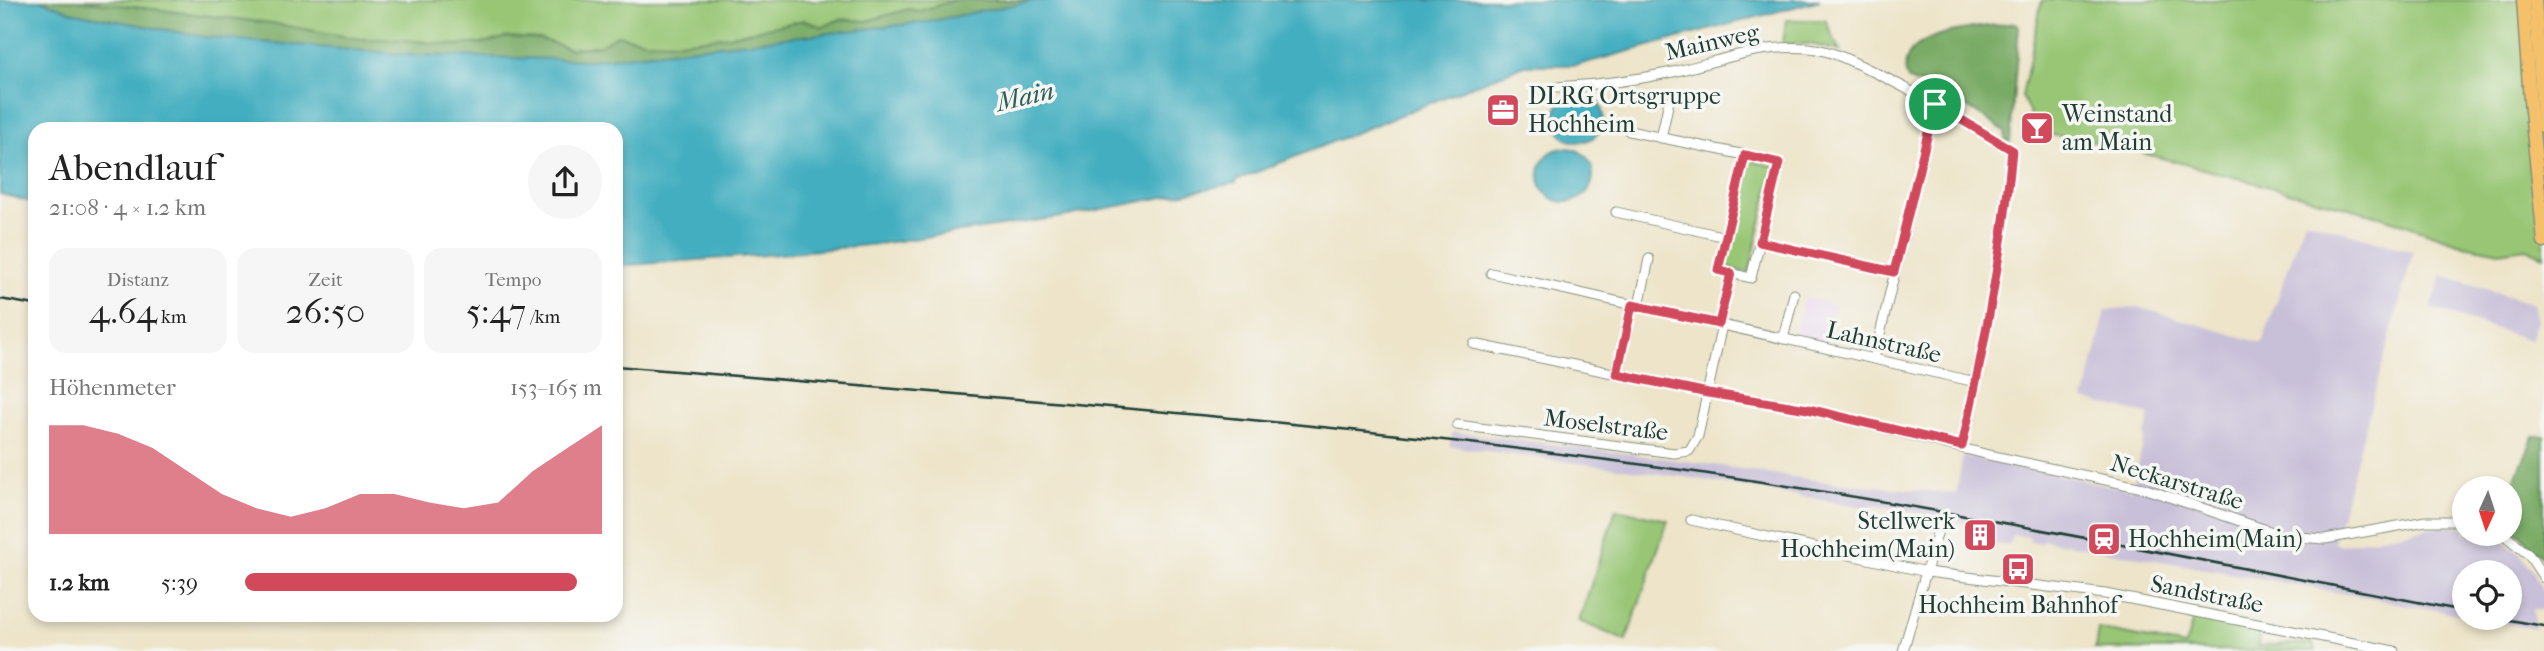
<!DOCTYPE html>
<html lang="de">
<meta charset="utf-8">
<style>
:root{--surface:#fff;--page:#f6f6f6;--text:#222;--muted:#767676;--accent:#d1495b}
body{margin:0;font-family:"IM FELL French Canon",serif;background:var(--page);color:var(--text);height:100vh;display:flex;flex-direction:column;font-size:26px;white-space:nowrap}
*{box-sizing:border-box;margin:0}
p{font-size:23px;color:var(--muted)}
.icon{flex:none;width:38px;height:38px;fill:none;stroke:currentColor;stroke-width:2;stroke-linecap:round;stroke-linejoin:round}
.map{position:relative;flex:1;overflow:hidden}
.drawer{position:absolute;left:28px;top:122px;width:595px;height:500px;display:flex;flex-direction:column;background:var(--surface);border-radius:21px;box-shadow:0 4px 10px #0003}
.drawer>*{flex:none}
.needle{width:46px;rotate:183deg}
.fabs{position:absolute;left:2452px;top:476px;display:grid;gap:14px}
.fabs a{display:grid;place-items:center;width:70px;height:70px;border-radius:50%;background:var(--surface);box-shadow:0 4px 10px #0003;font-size:35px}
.pin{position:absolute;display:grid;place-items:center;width:60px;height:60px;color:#fff;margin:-30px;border:4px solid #fff;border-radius:50%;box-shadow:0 2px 7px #0007}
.round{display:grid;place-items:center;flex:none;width:74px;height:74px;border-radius:37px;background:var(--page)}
.head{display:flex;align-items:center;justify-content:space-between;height:119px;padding:0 21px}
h1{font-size:38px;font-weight:600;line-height:52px}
.stats{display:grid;grid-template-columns:repeat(3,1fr);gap:10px;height:119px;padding:7px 21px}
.stats div{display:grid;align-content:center;border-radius:18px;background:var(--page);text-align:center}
.stats b{font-size:35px;font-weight:600}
.stats small{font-size:19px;font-weight:400}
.stats p{font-size:19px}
.chart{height:196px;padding:14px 21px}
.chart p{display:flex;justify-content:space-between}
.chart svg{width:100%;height:126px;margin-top:7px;fill:var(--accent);opacity:.7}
ul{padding:0 21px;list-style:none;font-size:23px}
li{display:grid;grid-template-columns:112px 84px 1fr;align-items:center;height:52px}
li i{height:18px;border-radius:9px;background:var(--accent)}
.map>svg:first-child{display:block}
</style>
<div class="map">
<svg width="2544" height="651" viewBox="0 0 2544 651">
<rect width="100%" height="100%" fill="#f6f6f2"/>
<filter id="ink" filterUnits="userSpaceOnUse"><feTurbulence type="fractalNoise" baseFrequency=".0143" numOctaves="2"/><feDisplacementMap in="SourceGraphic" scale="14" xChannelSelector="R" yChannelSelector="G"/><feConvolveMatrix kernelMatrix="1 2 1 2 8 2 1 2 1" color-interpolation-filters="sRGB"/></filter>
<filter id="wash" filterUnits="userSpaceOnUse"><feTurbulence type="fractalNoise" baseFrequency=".00686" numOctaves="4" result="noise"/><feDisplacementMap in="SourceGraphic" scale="28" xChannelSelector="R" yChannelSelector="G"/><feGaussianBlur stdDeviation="1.57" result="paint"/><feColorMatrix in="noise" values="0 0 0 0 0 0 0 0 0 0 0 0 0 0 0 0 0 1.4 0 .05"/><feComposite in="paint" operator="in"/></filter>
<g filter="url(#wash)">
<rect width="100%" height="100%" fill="#ede4c9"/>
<polygon fill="#e7d2ef" points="1804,297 1835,305 1824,346 1794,339"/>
<g fill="#c8bfd8">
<polygon points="2305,220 2413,252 2334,543 2339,545 2440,526 2464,527 2464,534 2490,534 2505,542 2520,554 2532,569 2541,587 2544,595 2544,610 2532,609 2535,629 2476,618 2510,618 2510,572 2464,572 2464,615 2043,540 2040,543 2030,541 2030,537 2024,536 2012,535 2010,545 1995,545 1990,541 1971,537 1971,532 1978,530 1978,527 1937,516 1872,504 1871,508 1692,478 1449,446 1453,432 1700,463 1820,481 1956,494 1963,456 2132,490 2150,415 2084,400 2106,310 2138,307 2262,343"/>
<polygon points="2442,275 2533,304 2537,321 2530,340 2431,308"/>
</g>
<g fill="#98c675" stroke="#5c8254" stroke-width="2">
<polygon points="40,0 1037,0 590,60 412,55 204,37"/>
<polygon points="2042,0 2544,0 2544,256 2526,248 2499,252 2464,245 2383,217 2109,144 2046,134 2035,126 2022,96"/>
<polygon points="1786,20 1825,20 1840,51 1810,44 1783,44"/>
<polygon points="1747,160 1774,166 1749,273 1723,267"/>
<polygon points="1616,509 1668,520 1626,641 1579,621"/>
<polygon points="2194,617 2260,631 2258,646 2313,643 2315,651 2095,649 2098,629 2185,646"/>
</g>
<g fill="#7aab66" stroke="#4c744d" stroke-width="2">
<polygon points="40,0 77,0 271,23 360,39 395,39 456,45 486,43 507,37 540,39 570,49 600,45 617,35 645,41 679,42 728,36 804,20 823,27 840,19 867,21 908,9 919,11 955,0 1037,0 927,22 590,60 412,55 204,37 75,13"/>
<path d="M2016,23L2019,26L2010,142L2005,140V131L1945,93L1908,80C1888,29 1987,27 2016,23Z"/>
<polygon points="2534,436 2544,436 2544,558 2521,536 2510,528 2510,491"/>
</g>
<g fill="#42aec0" stroke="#30767a" stroke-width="2">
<polygon points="0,0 40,0 75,13 204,37 412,55 590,60 927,22 1037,0 1820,0 1578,65 1525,65 1237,180 1236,183 1062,217 878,244 779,254 616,266 616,130 35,130 35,203 0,194"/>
<circle cx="1579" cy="118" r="24"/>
<circle cx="1566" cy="175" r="27"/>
</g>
</g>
<g filter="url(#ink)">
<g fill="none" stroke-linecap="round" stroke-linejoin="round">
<g stroke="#86907e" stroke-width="11">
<g id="minor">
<path d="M1557,87C1596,85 1636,80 1673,72C1722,61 1756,44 1809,48C1830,50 1849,60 1868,69C1918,93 1965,122 2012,151C2003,250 1984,349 1962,446"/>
<polyline points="1629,131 1745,155"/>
<polyline points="1661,138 1669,101"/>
<polygon points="1745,155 1779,163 1751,278 1718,270"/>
<polyline points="1616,212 1726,237"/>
<polyline points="1760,242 1894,272"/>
<polyline points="1491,273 1976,382"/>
<polyline points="1639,306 1649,259"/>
<polyline points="1719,324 1731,273"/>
<polyline points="1783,339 1794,294"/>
<polyline points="1474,344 1708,393 1808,409 1989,455 2143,488 2284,536 2325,539 2426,521 2464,521"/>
<polyline points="1874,359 1935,105"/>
<polyline points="1617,374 1632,305"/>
<polyline points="1457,425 1674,453 1689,451 1698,436 1722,325"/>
<polyline points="1691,520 1927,572 2105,594 2394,651"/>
<polyline points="2503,534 2529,555 2544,578"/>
<polyline points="1903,651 1941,520"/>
</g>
</g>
<g stroke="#86907e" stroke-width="15">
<g id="highway">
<polyline points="2523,0 2530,101 2544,242"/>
<polyline points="2535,0 2544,127"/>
</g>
</g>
<use href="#minor" stroke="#fff" stroke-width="9"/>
<use href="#highway" stroke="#f4c16a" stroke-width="12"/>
<g stroke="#1f3d34" stroke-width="2.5">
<polyline points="0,299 35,305"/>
<path d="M616,366C949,394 1283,417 1615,461C1900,498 2182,557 2464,611"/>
<polyline points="2498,618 2544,626"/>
</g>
</g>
</g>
<g fill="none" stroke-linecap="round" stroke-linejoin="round" filter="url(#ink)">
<g stroke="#fff" stroke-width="14">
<path id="route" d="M1935,104L2012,150C2003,250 1984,349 1962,446L1808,409L1708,393L1617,374L1632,305L1719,324L1731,273L1718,270L1745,155L1779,163L1760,242L1894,272Z"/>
</g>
<use href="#route" stroke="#d1495b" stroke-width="9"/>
</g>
<defs>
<g id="office-square" transform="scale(1.75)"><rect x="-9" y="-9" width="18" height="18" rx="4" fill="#d1495b" stroke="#f6f6f2"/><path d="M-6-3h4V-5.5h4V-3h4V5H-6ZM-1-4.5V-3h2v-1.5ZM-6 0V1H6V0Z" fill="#fff"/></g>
<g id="bar-square" transform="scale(1.75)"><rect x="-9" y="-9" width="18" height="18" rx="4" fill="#d1495b" stroke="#f6f6f2"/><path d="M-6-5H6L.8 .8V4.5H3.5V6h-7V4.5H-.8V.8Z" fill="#fff"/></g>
<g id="building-square" transform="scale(1.75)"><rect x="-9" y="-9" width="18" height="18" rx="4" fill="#d1495b" stroke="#f6f6f2"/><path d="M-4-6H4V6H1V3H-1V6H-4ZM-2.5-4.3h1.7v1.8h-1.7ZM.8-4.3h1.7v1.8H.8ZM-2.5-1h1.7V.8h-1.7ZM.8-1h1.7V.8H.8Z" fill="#fff"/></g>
<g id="station-square" transform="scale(1.75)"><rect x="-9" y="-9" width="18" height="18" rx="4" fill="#d1495b" stroke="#f6f6f2"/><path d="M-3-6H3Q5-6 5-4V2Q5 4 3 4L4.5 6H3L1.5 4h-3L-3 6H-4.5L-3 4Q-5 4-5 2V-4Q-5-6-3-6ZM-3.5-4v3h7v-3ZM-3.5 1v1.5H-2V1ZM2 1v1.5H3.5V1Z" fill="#fff"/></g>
<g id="bus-square" transform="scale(1.75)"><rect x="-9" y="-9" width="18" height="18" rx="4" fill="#d1495b" stroke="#f6f6f2"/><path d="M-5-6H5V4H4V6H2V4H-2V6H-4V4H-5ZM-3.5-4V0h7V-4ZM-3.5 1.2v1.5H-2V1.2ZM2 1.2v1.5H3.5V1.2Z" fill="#fff"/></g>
</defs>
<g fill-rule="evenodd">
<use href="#office-square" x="1503" y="110"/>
<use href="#bar-square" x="2037" y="128"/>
<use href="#building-square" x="1980" y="535"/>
<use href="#station-square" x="2104" y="539"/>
<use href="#bus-square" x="2018" y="569"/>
</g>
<g text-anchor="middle" stroke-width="7" stroke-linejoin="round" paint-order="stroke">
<g font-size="24" fill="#1f3d34" stroke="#f6f6f2">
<text transform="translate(1712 42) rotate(-13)" y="8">Mainweg</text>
<text transform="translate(1884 342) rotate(13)" y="8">Lahnstraße</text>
<text transform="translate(1606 425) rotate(7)" y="8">Moselstraße</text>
<text transform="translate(2177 482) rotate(17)" y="8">Neckarstraße</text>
<text transform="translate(2207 594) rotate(11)" y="8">Sandstraße</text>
</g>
<g font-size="24" fill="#1f3d34" stroke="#f6f6f2" text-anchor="start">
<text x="1528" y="104">DLRG Ortsgruppe<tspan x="1528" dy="28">Hochheim</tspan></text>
<text x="2062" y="122">Weinstand<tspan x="2062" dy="28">am Main</tspan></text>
<text x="1955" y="529" text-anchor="end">Stellwerk<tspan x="1955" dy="28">Hochheim(Main)</tspan></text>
<text x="2128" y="547">Hochheim(Main)</text>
<text x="2018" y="613" text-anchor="middle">Hochheim Bahnhof</text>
</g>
<g font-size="26" font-style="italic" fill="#2a5f5e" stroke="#f6f6f2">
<text transform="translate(1025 96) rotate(-13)" y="9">Main</text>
</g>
</g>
</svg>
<div class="fabs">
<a><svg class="needle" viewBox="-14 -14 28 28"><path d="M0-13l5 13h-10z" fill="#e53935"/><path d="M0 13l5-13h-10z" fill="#767676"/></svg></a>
<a><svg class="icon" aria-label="locate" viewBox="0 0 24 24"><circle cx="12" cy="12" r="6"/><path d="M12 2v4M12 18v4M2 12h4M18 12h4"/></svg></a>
</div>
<div class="pin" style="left:1935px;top:104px;background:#1e9e55"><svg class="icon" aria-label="arrive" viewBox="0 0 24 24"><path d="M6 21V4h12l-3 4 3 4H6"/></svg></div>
<section class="drawer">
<div class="head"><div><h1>Abendlauf</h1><p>21:08 · 4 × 1.2 km</p></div><a class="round"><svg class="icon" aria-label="share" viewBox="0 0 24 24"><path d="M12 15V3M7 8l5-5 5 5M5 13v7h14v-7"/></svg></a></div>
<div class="stats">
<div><p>Distanz</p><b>4.64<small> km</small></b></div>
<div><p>Zeit</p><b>26:50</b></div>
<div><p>Tempo</p><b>5:47<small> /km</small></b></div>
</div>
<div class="chart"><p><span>Höhenmeter</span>153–165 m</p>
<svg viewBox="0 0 160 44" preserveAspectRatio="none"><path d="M0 44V6L10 6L20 9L30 14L40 22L50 30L60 35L70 38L80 35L90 30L100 30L110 33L120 35L130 33L140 22L150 14L160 6V44z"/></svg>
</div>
<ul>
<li><b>1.2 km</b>5:39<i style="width:93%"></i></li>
</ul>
</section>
</div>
